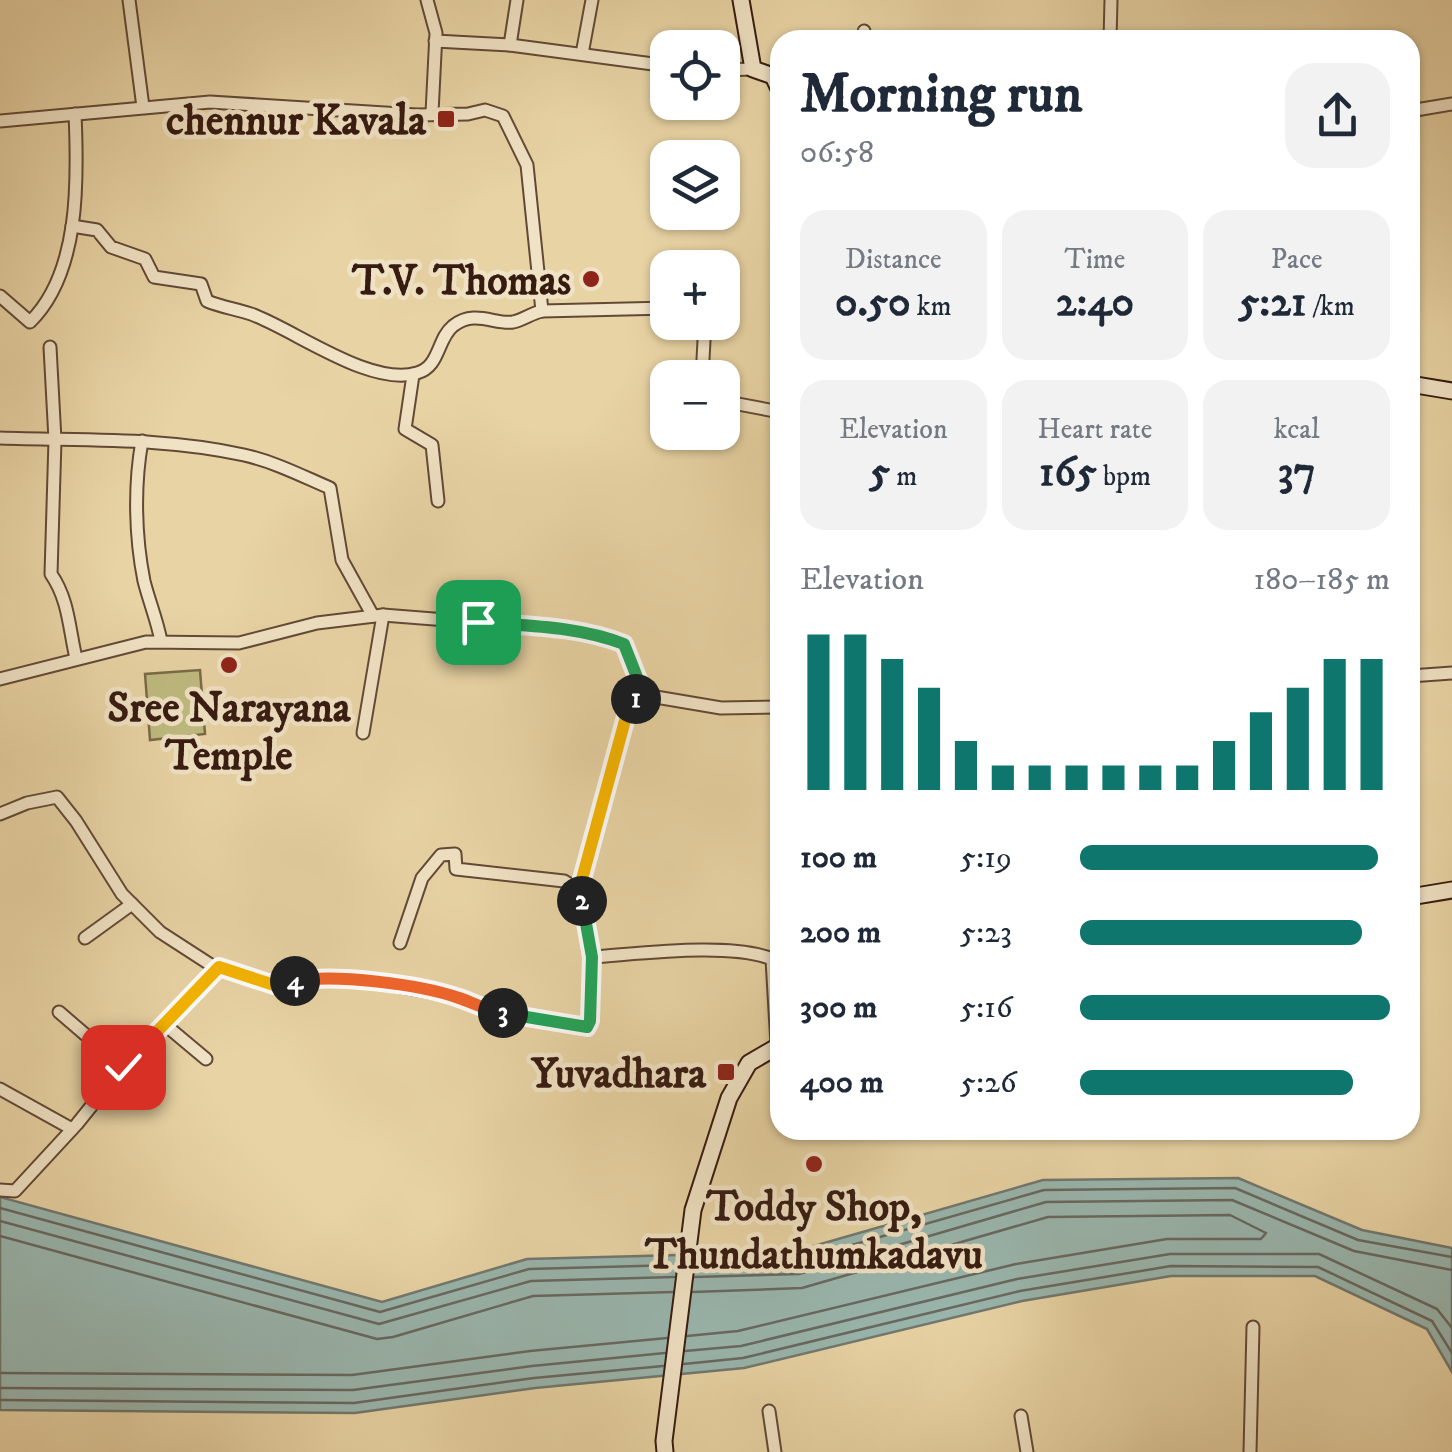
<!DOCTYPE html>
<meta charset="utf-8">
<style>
:root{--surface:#fff;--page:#f2f2f3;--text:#1f2937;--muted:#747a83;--accent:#0f766e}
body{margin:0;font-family:"IM FELL DW Pica",serif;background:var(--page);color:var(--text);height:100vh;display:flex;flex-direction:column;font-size:38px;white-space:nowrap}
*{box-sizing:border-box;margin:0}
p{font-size:32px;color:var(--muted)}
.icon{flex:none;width:55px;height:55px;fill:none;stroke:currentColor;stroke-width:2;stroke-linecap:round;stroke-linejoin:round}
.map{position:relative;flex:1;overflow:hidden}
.details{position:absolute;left:770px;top:30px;width:650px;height:1110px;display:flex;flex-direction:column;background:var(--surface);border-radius:30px;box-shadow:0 2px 8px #0004}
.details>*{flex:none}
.tools{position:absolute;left:650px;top:30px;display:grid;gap:20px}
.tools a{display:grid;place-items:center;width:90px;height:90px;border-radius:20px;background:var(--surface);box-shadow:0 2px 8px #0004;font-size:50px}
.pin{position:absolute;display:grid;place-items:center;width:85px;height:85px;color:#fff;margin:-42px;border-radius:20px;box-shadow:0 5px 15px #0006}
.km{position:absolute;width:50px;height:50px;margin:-25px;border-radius:50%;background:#222;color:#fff;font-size:28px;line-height:50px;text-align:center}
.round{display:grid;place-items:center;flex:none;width:105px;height:105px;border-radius:30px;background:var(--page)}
.summary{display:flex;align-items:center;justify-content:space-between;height:170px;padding:0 30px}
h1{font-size:55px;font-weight:700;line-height:75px}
.figures{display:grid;grid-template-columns:repeat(3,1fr);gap:15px;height:170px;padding:10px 30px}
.figures div{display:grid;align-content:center;border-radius:25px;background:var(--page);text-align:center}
.figures b{font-size:42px;font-weight:700}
.figures small{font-size:28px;font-weight:400}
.figures p{font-size:28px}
.chart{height:280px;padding:20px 30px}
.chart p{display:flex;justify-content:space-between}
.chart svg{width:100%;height:180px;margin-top:10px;stroke:var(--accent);stroke-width:6}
ul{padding:0 30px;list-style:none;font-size:32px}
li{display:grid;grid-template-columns:160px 120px 1fr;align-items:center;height:75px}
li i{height:25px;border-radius:12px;background:var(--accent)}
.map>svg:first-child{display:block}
</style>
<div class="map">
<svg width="1452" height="1452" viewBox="0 0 1452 1452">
<rect width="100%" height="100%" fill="#e8d3a4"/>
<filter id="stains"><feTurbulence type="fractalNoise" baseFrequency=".002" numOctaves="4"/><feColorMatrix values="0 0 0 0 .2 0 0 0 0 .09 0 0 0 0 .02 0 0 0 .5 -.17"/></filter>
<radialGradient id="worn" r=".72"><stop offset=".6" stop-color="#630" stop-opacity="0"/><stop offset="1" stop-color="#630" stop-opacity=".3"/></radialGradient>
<polygon fill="#beba80" stroke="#7a6a48" stroke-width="2.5" points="200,670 205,734 150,740 145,674"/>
<polygon fill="#99b6ae" stroke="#71786f" stroke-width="2.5" points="1238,1178 1362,1230 1452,1248 1452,1372 1427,1329 1315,1276 1171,1276 1022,1301 744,1368 535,1388 355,1413 0,1410 0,1197 382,1302 527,1259 793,1252 1043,1180"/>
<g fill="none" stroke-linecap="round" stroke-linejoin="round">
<g stroke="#686860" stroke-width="2.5">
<polyline points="0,1208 380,1312 529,1269 676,1265"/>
<polyline points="0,1221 379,1324 531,1281 674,1277"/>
<polyline points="0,1236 377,1339 393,1337 533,1296 673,1292"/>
<polyline points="696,1264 796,1261 1044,1190 1235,1188 1358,1240 1452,1257"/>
<polyline points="695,1277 799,1274 1046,1202 1232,1200 1354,1251 1452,1270"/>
<polyline points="687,1336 738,1331 1016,1264 1167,1239 1261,1239 1266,1233 1230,1215 1048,1217 802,1288 693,1292"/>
<polyline points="685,1351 741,1346 1017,1279 1170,1254 1319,1254 1437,1309 1452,1328"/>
<polyline points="684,1364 743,1358 1020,1291 1171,1266 1318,1267 1432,1321 1452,1353"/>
<polyline points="0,1373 352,1375 530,1351 667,1338"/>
<polyline points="0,1388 353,1390 532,1366 665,1353"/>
<polyline points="0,1400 354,1403 534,1378 663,1366"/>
</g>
<g stroke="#624936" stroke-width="15">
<g id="street">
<polyline points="129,0 143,107"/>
<polyline points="427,0 436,33 432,113"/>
<polyline points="863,40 864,31"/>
<polyline points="1110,40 1111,0"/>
<polyline points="435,41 510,45 668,66"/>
<polyline points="510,45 517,0"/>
<polyline points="582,54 592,0"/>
<polyline points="722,70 753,69"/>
<polyline points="1410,111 1452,104"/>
<polyline points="0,121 210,102 417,115 468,114 485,110 503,116 527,165 542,311 668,308"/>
<path d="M72,226L97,230L111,247L145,259L154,277L201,284L207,301C221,307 236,309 251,314C295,330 370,387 417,373C440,367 437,339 453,326C475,309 495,325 513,322C523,320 532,313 542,311"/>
<path d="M0,296L30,322C80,273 78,180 75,114"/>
<path d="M50,347L55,440L51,574C69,600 69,629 76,658"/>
<polyline points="413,375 405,429 432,445 438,501"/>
<polyline points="702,378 705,322"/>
<polyline points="722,401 780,412"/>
<path d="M0,438C82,441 164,437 244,455C275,462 302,476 330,488L342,560L373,616"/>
<path d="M142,441C134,485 135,536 144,581C149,601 157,620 161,641"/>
<polyline points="1410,676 1452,673"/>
<polyline points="0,679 146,642 239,643 317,623 383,615 572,630 602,635 624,644 644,695 721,708 780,707"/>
<polyline points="363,733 383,615"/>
<path d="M0,814L27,803L57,797L76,821L122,894L160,932L211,965L274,985L311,978L358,979L457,997L486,1011L587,1027L590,1021L592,957C639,954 729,942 772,959L777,1045"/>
<polyline points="579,890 630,702 644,695"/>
<polyline points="85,938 132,904"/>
<polyline points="400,943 422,878 441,855 455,854 456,869 564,881 579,890 592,957"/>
<polyline points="59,1012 123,1067"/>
<polyline points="163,1023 206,1059"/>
<polyline points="0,1089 72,1129"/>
<polyline points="0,1190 15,1191 77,1124 138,1048 219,967"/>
<polyline points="769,1411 775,1452"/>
<polyline points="1021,1416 1027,1452"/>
<polyline points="1250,1452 1253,1327"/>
</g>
</g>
<g stroke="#361b11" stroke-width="19">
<g id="secondary">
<polyline points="741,0 753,69 773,76 780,91"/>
<polyline points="1410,384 1452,391"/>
<polyline points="1410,897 1452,890"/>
<polyline points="665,1452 664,1441 693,1210 729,1098 749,1063 780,1045"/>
</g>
</g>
<use href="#street" stroke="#f0e2c4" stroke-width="11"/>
<use href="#secondary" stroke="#f0e2c4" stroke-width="15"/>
</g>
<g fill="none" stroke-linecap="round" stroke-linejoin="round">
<g stroke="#fff" stroke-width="20">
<path id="split-1" d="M478,622C527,626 578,626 624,644L644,695L636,699"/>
</g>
<g stroke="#fff" stroke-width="20">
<polyline id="split-2" points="582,901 579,890 630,702 636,699"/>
</g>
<g stroke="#fff" stroke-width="20">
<polyline id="split-3" points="503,1013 587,1027 590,1021 592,957 582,901"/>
</g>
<g stroke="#fff" stroke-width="20">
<path id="split-4" d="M295,981C336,974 419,984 459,998C474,1003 486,1010 503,1013"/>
</g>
<g stroke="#fff" stroke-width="20">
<polyline id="split-5" points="123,1067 219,967 274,985 295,981"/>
</g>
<use href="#split-1" stroke="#22a559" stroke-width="12"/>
<use href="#split-2" stroke="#f5b400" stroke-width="12"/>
<use href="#split-3" stroke="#22a559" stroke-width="12"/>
<use href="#split-4" stroke="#f0652b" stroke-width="12"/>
<use href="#split-5" stroke="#f5b400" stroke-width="12"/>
</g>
<g fill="#8f2418" stroke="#f0e2c4" stroke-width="4">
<rect x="436" y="109" width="20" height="20" rx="5"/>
<circle cx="591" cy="279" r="10"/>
<circle cx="229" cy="665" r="10"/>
<rect x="716" y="1062" width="20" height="20" rx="5"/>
<circle cx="814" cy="1164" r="10"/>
</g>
<g text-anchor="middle" stroke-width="9" stroke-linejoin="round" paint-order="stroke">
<g font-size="42" font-weight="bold" fill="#361b11" stroke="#f0e2c4" text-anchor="end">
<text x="426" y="134">chennur Kavala</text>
<text x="571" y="294">T.V. Thomas</text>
<text x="229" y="721" text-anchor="middle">Sree Narayana<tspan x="229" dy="48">Temple</tspan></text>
<text x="706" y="1087">Yuvadhara</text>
<text x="814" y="1220" text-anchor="middle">Toddy Shop,<tspan x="814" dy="48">Thundathumkadavu</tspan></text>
</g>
</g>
<rect width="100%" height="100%" filter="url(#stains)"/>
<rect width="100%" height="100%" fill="url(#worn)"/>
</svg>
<div class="tools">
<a><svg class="icon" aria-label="locate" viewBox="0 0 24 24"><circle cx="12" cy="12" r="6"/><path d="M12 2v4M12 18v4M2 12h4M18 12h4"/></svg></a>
<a><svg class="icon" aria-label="layers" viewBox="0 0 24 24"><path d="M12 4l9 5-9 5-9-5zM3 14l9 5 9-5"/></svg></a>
<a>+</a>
<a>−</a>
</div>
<div class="pin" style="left:478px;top:622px;background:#1e9e55"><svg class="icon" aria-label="arrive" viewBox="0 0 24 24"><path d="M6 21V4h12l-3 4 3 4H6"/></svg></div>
<div class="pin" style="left:123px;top:1067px;background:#d93025"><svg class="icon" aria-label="check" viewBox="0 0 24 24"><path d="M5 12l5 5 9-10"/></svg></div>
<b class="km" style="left:636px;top:699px">1</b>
<b class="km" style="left:582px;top:901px">2</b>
<b class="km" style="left:503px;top:1013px">3</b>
<b class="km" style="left:295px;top:981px">4</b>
<section class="details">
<div class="summary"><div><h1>Morning run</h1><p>06:58</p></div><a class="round"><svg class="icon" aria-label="share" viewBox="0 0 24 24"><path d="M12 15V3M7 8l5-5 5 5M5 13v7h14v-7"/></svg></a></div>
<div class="figures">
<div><p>Distance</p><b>0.50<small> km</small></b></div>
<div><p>Time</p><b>2:40</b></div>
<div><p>Pace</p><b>5:21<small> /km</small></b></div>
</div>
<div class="figures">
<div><p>Elevation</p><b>5<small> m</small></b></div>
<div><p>Heart rate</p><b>165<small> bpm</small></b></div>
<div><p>kcal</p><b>37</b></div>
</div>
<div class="chart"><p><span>Elevation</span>180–185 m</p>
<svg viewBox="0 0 160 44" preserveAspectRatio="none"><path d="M5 44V6M15 44V6M25 44V12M35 44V19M45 44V32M55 44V38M65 44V38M75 44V38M85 44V38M95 44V38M105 44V38M115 44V32M125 44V25M135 44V19M145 44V12M155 44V12"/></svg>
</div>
<ul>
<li><b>100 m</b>5:19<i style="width:96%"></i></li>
<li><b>200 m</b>5:23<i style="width:91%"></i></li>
<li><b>300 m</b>5:16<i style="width:100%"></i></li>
<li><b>400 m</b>5:26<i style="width:88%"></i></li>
</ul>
</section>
</div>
